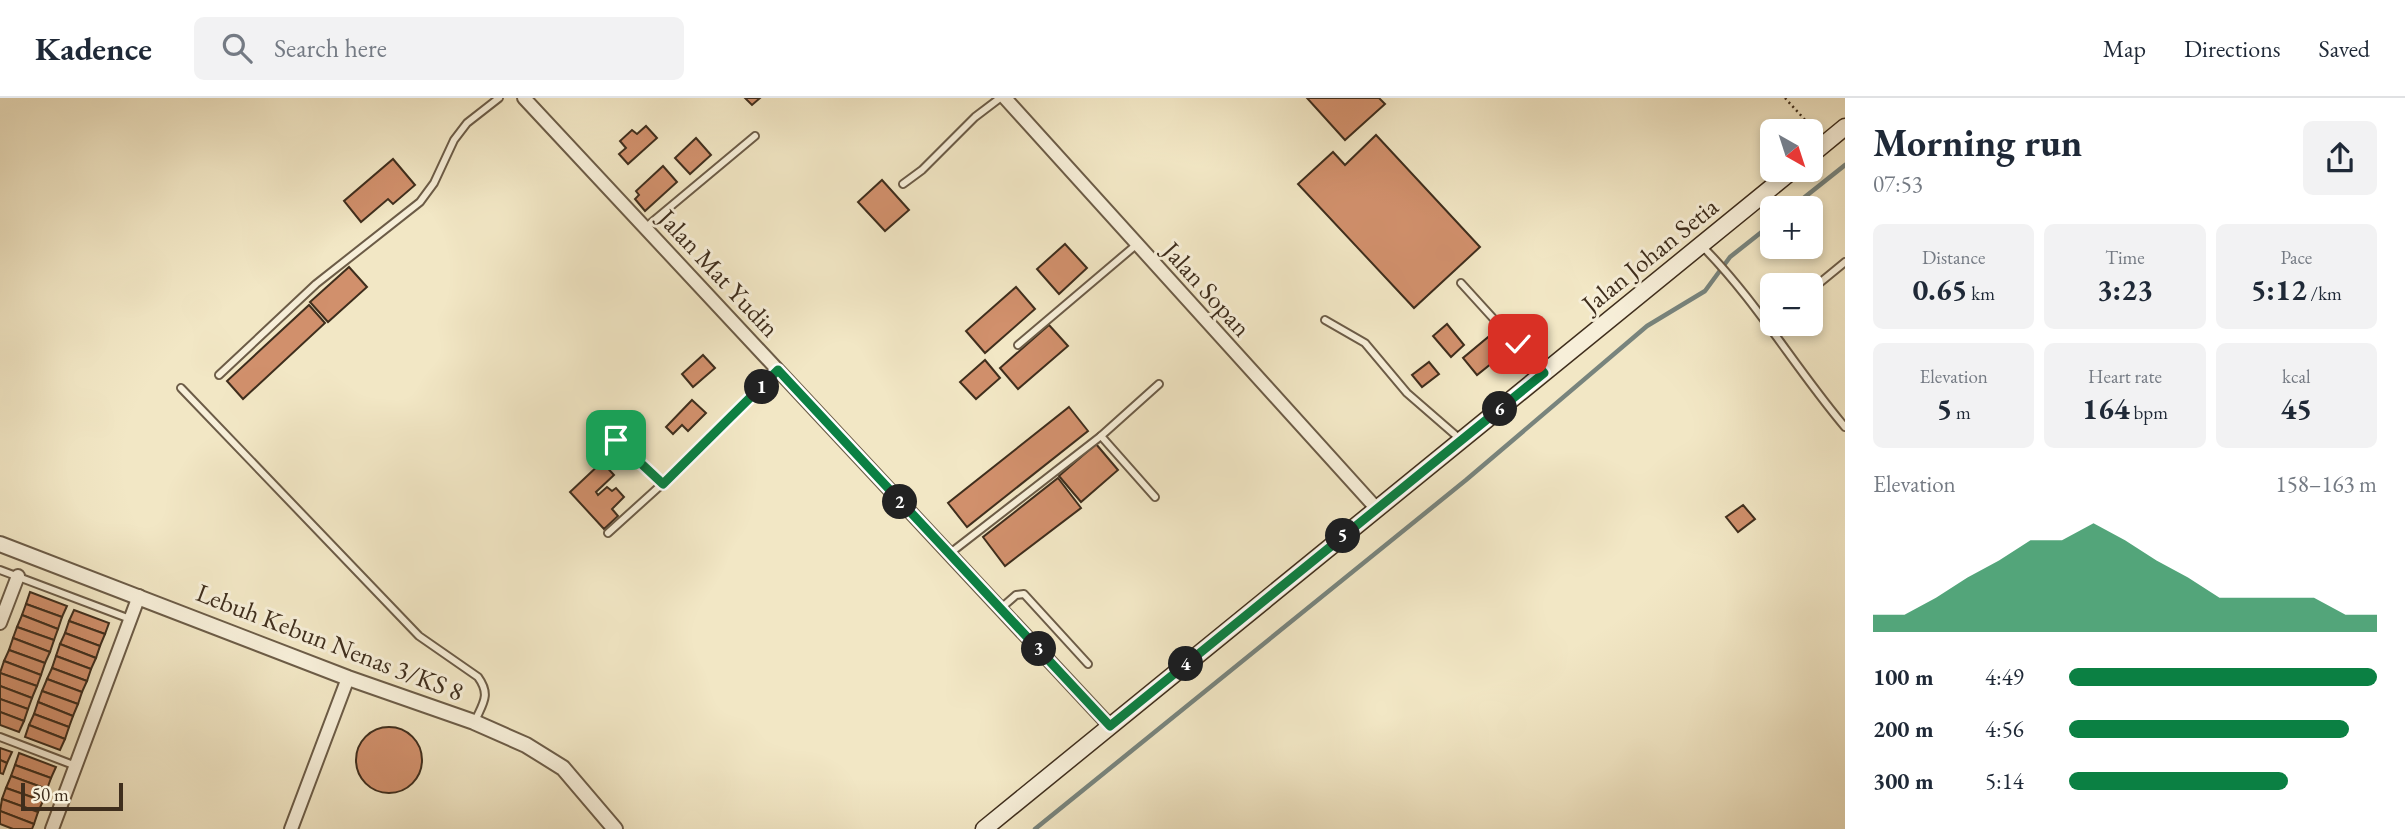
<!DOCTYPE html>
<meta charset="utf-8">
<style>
:root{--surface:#fff;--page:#f2f2f3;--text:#1f2937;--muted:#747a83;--line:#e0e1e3;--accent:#0b8043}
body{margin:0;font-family:"EB Garamond",serif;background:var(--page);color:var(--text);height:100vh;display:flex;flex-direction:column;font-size:26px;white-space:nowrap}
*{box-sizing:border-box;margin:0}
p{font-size:23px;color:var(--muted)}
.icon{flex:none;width:38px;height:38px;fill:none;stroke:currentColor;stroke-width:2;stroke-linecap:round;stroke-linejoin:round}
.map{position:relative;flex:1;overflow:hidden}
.drawer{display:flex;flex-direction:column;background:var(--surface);width:560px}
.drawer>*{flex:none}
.needle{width:46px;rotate:141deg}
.tools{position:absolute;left:1760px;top:21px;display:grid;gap:14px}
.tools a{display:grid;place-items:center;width:63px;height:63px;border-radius:10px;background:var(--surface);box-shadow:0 4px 10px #0003;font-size:35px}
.scale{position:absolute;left:21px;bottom:18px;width:102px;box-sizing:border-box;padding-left:7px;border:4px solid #3f2e1d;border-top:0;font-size:19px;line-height:24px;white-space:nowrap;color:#3f2e1d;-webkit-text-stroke:5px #f7efd9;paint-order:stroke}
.pin{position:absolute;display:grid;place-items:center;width:60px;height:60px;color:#fff;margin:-30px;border-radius:14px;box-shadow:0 4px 10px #0006}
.km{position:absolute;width:35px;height:35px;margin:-18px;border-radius:50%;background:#222;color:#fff;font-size:19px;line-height:35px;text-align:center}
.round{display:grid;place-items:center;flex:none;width:74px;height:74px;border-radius:10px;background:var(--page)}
.headline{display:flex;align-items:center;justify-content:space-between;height:119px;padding:0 28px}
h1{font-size:38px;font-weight:700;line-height:52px}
.stats{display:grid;grid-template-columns:repeat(3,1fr);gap:10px;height:119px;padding:7px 28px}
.stats div{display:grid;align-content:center;border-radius:10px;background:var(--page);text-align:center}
.stats b{font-size:30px;font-weight:700}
.stats small{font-size:19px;font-weight:400}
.stats p{font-size:19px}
.chart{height:196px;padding:14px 28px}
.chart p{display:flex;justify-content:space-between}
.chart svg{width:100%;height:126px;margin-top:7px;fill:var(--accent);opacity:.7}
ul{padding:0 28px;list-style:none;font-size:23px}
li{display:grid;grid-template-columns:112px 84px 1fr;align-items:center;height:52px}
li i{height:18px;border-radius:9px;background:var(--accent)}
header{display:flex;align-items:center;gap:42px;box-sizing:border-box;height:98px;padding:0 35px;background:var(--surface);border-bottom:2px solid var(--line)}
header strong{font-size:33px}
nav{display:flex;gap:38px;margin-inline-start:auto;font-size:24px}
.search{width:490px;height:63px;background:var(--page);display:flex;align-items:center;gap:18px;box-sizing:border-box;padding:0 24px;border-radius:10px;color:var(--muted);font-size:26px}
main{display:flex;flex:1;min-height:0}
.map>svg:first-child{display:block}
</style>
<header>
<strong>Kadence</strong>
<div class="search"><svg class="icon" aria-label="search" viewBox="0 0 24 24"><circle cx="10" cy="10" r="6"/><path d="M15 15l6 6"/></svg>Search here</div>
<nav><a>Map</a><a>Directions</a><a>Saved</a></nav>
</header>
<main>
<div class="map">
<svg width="1845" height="731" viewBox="0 0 1845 731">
<rect width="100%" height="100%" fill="#f2e7c5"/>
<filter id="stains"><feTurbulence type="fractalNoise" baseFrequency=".00286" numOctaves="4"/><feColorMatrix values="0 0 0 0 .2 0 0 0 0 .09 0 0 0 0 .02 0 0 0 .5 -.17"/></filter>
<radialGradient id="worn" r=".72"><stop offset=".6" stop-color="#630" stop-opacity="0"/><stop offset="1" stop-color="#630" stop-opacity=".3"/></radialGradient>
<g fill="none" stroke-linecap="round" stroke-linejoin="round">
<g stroke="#78847d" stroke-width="4.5">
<polyline points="1791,110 1845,67"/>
<polyline points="1035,731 1466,382 1647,228 1705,193 1730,159 1773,125"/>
</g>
</g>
<g fill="#d1906c" stroke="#3f2e1d" stroke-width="2">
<polygon points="745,0 760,0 752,7"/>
<polygon points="1307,0 1379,0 1385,6 1345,42"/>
<polygon points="646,28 657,40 628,66 619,56 626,50 620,43 632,32 637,36"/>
<polygon points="1376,37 1480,149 1414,210 1298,86 1333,54 1345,67"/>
<polygon points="696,40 711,57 690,76 675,60"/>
<polygon points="393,61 415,87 393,106 388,101 361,124 344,103"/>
<polygon points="663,68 677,84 645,113 635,101 639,97 636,93"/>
<polygon points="882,82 909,112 885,133 858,104"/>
<polygon points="1065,146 1087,170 1059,196 1037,171"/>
<polygon points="349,169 367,189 328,224 310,204"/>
<polygon points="1016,189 1035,211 985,255 966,233"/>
<polygon points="309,207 325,225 243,301 227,283"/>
<polygon points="1447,226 1464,247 1451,259 1433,238"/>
<polygon points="1049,227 1068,248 1018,291 1000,270"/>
<polygon points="1493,235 1507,253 1477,277 1463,260"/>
<polygon points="703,257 715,270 693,289 682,276"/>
<polygon points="985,262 1000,280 976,301 960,284"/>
<polygon points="1429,264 1439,276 1422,289 1412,277"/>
<polygon points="692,302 706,315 688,333 682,327 673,336 666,329"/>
<polygon points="1069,309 1088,333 967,429 948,405"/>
<polygon points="1096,346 1118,372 1081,404 1059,378"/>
<polygon points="602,364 614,377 596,394 598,397 607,389 612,393 616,390 624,399 612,411 618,418 604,431 570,394"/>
<polygon points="1058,380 1081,410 1005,468 983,439"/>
<polygon points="1743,407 1755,421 1738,434 1726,419"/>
<polygon points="30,494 67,508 62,519 26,506"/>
<polygon points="26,506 62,519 58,531 22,517"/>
<polygon points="74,512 109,525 105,536 69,523"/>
<polygon points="22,517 58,531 54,542 17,529"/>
<polygon points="69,523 105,536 100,548 65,535"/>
<polygon points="17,529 54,542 50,554 13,540"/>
<polygon points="65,535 100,548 96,560 60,546"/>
<polygon points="13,540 50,554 45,565 9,552"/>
<polygon points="60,546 96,560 91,571 56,558"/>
<polygon points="9,552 45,565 41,577 4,563"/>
<polygon points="56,558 91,571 87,583 52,570"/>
<polygon points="4,563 41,577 37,588 0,575"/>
<polygon points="52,570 87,583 82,594 47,581"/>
<polygon points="0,575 37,588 32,600 0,588"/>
<polygon points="47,581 82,594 78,606 42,593"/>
<polygon points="0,588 32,600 28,611 0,601"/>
<polygon points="42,593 78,606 73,618 38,604"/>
<polygon points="0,601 28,611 24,623 0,614"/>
<polygon points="38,604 73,618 69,629 34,616"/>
<polygon points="0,614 24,623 19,634 0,627"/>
<polygon points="34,616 69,629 65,641 29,627"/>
<polygon points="29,627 65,641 60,652 25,639"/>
<circle cx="389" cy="662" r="33"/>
<polygon points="0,650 12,654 7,665 0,662"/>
<polygon points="19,655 56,669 51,680 15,667"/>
<polygon points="0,662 7,665 3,676 0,675"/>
<polygon points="15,667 51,680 47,691 11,678"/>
<polygon points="11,678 47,691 43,703 6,690"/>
<polygon points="6,690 43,703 38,714 2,701"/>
<polygon points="2,701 38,714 34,726 0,713"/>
<polygon points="0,713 34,726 32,731 13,731 0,726"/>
</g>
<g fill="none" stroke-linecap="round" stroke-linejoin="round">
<g stroke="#6c5c47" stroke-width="10">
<g id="service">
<polyline points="903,86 922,72 975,19 1000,0"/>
<polyline points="646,129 755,38"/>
<path d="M1701,147C1756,202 1795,270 1845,329"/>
<polyline points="1461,185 1542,274"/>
<polyline points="1811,192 1845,164"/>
<polyline points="1325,222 1365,245 1407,295 1460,341"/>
<polyline points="1018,247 1136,147"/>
<polyline points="219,277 316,186 420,104 434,85 454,42 467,25 499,0"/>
<path d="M181,290L419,538L478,579C491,597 483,605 475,623"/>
<polyline points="1101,338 1155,399"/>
<polyline points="616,342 663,386"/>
<polyline points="608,435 691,360 778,272"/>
<polyline points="949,456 1101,338 1159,286"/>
<polyline points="0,472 130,521"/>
<polyline points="1000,511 1016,497 1024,496 1088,566"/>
<polyline points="0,639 76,668"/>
</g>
</g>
<g stroke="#6c5c47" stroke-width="16">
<g id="minor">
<polyline points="524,0 1110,628"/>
<polyline points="1005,0 1377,411"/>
<polyline points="0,525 18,478"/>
<polyline points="52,731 139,498"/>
<polyline points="291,731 348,580"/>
</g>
</g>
<g stroke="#6c5c47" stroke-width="18">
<polyline id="tertiary" points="0,446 348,580 474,624 526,647 563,670 615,731"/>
</g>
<g stroke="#3f2e1d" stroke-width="19">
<g id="secondary">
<polyline points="1811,57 1845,29"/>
<polyline points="984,731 1793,72"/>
</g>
</g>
<polyline stroke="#3f2e1d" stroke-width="2.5" stroke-dasharray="2 3.5" stroke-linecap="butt" points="1785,0 1817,35"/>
<use href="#service" stroke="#f7efd9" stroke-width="6"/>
<use href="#minor" stroke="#f7efd9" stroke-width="12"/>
<use href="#tertiary" stroke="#f7efd9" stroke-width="14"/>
<use href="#secondary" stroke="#f7efd9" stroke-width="16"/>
</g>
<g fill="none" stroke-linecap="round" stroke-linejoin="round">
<g stroke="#fff" stroke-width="14">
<polyline id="route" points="616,342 663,386 778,272 1110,628 1544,275 1518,246"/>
</g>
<use href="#route" stroke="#0b8043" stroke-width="9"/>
</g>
<g text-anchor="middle" stroke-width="6" stroke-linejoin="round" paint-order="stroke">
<g font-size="26" fill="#3f2e1d" stroke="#f7efd9">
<text transform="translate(1650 157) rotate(-39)" y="9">Jalan Johan Setia</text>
<text transform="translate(719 175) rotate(47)" y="9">Jalan Mat Yudin</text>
<text transform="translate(1207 191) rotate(48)" y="9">Jalan Sopan</text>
<text transform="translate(330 544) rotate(21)" y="9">Lebuh Kebun Nenas 3/KS 8</text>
</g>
</g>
<rect width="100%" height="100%" filter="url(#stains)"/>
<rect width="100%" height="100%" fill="url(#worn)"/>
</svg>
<div class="tools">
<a><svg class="needle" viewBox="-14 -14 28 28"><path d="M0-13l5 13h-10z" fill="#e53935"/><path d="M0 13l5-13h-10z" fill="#747a83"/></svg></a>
<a>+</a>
<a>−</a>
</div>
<div class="scale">50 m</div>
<div class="pin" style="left:616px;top:342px;background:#1e9e55"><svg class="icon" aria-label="arrive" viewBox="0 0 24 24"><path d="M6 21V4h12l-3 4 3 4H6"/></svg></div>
<div class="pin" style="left:1518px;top:246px;background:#d93025"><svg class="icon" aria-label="check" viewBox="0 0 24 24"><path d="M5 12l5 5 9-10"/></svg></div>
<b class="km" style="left:762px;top:289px">1</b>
<b class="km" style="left:900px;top:404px">2</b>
<b class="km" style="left:1039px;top:551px">3</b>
<b class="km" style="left:1186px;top:566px">4</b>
<b class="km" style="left:1343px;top:438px">5</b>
<b class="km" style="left:1500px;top:311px">6</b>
</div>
<section class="drawer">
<div class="headline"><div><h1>Morning run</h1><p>07:53</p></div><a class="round"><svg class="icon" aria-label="share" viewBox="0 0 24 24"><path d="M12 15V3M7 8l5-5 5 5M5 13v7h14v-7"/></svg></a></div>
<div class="stats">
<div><p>Distance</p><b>0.65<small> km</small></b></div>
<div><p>Time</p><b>3:23</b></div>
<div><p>Pace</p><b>5:12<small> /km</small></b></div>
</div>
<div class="stats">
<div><p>Elevation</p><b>5<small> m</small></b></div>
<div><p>Heart rate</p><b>164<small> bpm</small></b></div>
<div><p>kcal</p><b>45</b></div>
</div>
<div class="chart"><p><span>Elevation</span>158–163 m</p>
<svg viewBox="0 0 160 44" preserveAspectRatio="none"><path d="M0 44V38L10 38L20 32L30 25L40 19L50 12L60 12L70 6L80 12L90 19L100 25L110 32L120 32L130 32L140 32L150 38L160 38V44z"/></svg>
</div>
<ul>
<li><b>100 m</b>4:49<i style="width:100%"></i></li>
<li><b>200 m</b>4:56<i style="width:91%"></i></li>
<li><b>300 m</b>5:14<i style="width:71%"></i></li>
</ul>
</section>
</main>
